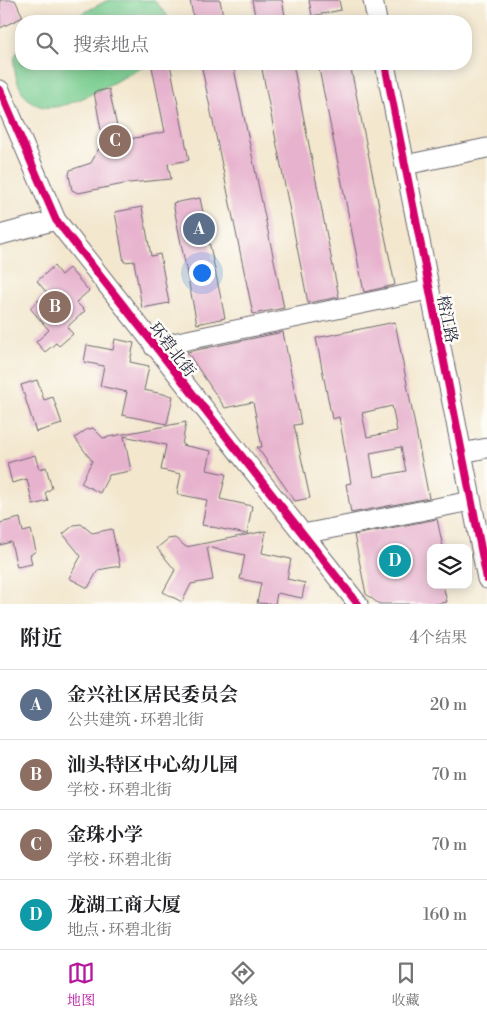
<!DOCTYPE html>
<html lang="zh">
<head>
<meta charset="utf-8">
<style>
	:root { --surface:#fff; --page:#f6f6f6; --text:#202124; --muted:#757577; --line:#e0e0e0; --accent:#b5179e }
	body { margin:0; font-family:"Libre Bodoni","Noto Serif SC",serif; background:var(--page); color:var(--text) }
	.controls { position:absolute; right:15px; bottom:15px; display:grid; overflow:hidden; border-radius:10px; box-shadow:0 2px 12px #0003 }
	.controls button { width:45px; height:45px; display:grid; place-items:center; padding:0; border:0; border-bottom:1px solid var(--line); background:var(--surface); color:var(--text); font:25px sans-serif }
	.you { position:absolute; left:201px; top:272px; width:18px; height:18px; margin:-12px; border:4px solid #fff; border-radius:50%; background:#1a73e8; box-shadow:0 0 0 8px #1a73e833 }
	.badge { display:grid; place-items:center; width:32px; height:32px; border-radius:50%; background:var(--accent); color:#fff; font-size:16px; font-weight:700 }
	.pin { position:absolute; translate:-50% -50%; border:2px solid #fff; box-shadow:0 1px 5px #0006 }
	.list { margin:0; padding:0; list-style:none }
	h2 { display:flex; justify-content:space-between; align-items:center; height:65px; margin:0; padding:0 20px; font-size:21px }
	h2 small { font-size:16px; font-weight:400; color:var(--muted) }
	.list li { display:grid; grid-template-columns:32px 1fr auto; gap:15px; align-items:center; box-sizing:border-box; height:70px; padding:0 20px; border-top:1px solid var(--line) }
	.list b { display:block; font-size:19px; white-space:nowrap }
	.list p { margin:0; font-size:16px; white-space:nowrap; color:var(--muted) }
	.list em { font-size:16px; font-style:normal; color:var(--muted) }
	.icon { flex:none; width:28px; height:28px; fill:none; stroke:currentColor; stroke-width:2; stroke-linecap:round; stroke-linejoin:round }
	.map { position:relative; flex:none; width:487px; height:604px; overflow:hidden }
	.search { position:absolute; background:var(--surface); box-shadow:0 2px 12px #0003; left:15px; right:15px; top:15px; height:55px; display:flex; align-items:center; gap:12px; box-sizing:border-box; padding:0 18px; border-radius:20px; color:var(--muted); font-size:19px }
	.sheet { height:345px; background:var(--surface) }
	nav { display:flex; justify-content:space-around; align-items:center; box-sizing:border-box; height:70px; border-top:1px solid var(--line); background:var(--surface); font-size:14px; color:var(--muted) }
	nav a { display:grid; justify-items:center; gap:2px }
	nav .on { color:var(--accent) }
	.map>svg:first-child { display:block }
	.green { fill:#7ace91; stroke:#4e7866 }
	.building { fill:#e7b2ce; fill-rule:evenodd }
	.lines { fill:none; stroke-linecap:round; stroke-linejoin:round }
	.minor-casing { stroke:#6b676e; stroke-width:21 }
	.minor { stroke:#fff; stroke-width:19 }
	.cycleway-casing { stroke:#fdfcf7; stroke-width:11 }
	.cycleway { stroke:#d6006c; stroke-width:8 }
	.labels { text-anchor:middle; stroke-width:5; stroke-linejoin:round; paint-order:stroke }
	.street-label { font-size:16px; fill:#22223b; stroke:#fdfcf7 }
</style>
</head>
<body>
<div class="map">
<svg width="487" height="604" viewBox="0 0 487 604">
	<rect width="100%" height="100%" fill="#fdfcf7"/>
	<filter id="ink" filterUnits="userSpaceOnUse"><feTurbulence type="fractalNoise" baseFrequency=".02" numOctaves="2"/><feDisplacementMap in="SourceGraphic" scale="10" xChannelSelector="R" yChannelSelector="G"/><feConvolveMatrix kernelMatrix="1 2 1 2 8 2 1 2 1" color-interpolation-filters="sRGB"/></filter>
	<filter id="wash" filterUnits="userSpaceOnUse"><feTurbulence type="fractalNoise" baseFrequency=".0096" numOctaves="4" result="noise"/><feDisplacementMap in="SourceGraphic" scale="20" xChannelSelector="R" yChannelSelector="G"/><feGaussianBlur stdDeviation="1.12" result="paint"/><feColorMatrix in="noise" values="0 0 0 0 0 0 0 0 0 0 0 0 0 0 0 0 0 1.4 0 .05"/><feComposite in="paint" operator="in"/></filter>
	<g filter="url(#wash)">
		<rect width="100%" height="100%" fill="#f3e7ce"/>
		<g class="green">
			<polygon points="108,0 154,0 167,15 168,21 68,21"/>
			<path d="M21 48V64H149C133 72 117 81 101 89 72 104 32 125 17 80 14 69 11 56 21 48Z"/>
		</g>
		<g id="blocks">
			<g class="building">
				<polygon points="0,0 15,0 23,17 0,28"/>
				<polygon points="190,0 220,0 224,21 194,21"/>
				<polygon points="252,0 282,0 286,21 256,21"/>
				<polygon points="309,0 339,0 341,10 312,16"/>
				<polygon points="170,64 189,160 168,164 171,179 129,183 78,193 72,190 69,175 70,170 91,163 103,141 94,92 109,89 120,141 165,132 152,67"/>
				<polygon points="201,64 233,64 284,308 253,314"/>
				<polygon points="261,64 293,64 339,297 308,303"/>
				<polygon points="318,64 350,64 395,285 364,292"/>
				<polygon points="200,198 225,318 197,324 173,203"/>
				<polygon points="142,207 151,256 160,254 169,303 142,308 134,261 124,262 115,212"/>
				<polygon points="54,266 61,275 69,268 89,291 76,302 85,311 67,327 73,334 59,346 56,343 45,352 36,342 49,330 30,308 47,293 37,281"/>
				<path d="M395 322 429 498 351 513 346 484 351 483 339 417 332 419 316 338ZM392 406 397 431 367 437 362 413ZM401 447 406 471 374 477 370 453Z"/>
				<polygon points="283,332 301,424 294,425 310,498 295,501 257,447 262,447 253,402 225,408 187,352"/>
				<polygon points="115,339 134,343 130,362 149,366 144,390 173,396 167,424 122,415 127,392 100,386 104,366 84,362 87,345 113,350"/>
				<polygon points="37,380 44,400 53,397 62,424 36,432 21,385"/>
				<polygon points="186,422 182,445 211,451 207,470 226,474 220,499 252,506 247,534 202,525 207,500 177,494 181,474 161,470 166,445 124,436 131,471 109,475 100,493 81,483 92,461 75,438 86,430 93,428 103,438"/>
				<polygon points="35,455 39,469 46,467 52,488 45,493 48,501 33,505 27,479 12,483 7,463"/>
				<polygon points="20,518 23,532 31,530 36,551 30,555 32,564 17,567 11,542 0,545 0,523"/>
				<polygon points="437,519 443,547 431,548 431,585 443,585 447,602 434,604 379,604 366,594 354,535"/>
				<polygon points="81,524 92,533 112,529 120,566 98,570 88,588 69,578 81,556 63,534 74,525"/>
				<polygon points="266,531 262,553 291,559 287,579 305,583 302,598 277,593 275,604 257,603 261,583 240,579 245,555 207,547 213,580 191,584 182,602 163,592 175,570 157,548 168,539 175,538 186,547"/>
			</g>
		</g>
	</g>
	<g filter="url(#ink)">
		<use href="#blocks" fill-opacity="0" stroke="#6b676e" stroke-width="1"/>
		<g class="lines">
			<g class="minor-casing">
				<g id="minor">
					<polyline points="373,0 377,21"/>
					<polyline points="385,64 487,579"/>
					<polyline points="0,90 56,220 358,604"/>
					<polyline points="405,165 487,148"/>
					<polyline points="0,235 56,220"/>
					<polyline points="154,347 428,290"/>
					<polyline points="462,453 487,448"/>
					<polyline points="303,534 471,501"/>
				</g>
			</g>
			<use href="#minor" class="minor"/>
			<g class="cycleway-casing">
				<g id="cycleway">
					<polyline points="385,64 487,579"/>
					<polyline points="0,90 56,220 358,604"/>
				</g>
			</g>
			<use href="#cycleway" class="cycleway"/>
		</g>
	</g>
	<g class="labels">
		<g class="street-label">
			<text transform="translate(448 319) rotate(79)" y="6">榕江路</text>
			<text transform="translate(173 349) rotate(52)" y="6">环碧北街</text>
		</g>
	</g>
</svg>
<div class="controls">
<button><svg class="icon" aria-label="layers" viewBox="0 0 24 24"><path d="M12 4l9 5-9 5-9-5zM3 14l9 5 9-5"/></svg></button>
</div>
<div class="you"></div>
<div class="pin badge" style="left:199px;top:229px;background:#5c6f8a">A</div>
<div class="pin badge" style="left:55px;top:307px;background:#8d6e63">B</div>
<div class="pin badge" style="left:115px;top:141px;background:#8d6e63">C</div>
<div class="pin badge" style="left:395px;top:561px;background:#0f9aa8">D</div>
<div class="search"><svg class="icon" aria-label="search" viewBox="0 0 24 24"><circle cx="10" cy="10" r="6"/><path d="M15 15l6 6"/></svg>搜索地点</div>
</div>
<section class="sheet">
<h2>附近<small>4个结果</small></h2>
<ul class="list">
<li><span class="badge" style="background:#5c6f8a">A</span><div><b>金兴社区居民委员会</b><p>公共建筑 · 环碧北街</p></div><em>20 m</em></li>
<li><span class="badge" style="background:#8d6e63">B</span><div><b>汕头特区中心幼儿园</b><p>学校 · 环碧北街</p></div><em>70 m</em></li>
<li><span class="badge" style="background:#8d6e63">C</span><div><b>金珠小学</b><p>学校 · 环碧北街</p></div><em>70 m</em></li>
<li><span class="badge" style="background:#0f9aa8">D</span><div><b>龙湖工商大厦</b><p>地点 · 环碧北街</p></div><em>160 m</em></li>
</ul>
</section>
<nav>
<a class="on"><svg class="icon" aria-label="map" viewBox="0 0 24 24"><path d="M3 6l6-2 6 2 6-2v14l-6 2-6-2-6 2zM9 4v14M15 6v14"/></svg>地图</a>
<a><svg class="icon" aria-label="directions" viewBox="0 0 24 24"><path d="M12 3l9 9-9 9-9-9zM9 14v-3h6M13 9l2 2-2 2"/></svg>路线</a>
<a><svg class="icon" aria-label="saved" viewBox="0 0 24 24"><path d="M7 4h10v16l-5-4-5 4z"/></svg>收藏</a>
</nav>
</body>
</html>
